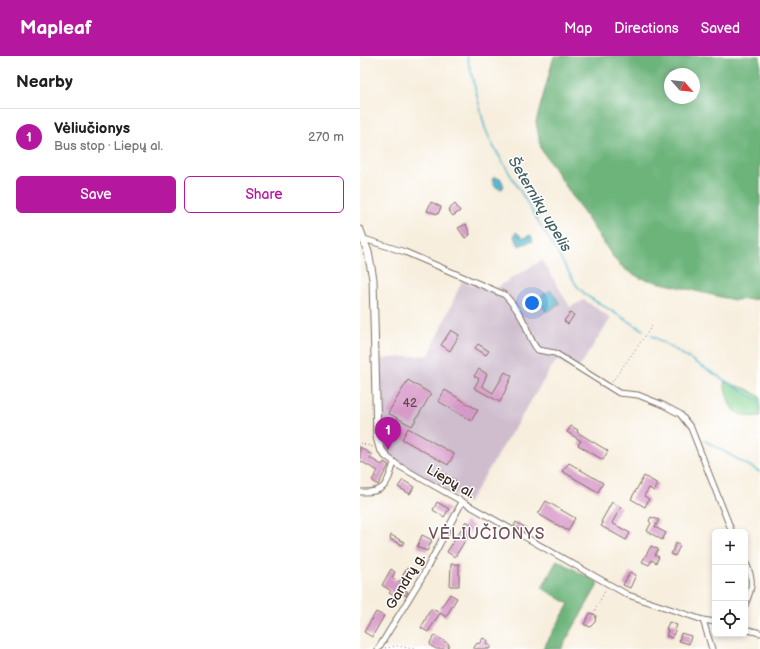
<!DOCTYPE html>
<html lang="en">
<head>
<meta charset="utf-8">
<style>
	:root { --surface:#fff; --page:#f6f6f6; --text:#202124; --muted:#757577; --line:#e0e0e0; --accent:#b5179e }
	body { margin:0; font-family:"Balsamiq Sans",sans-serif; background:var(--page); color:var(--text) }
	.controls { position:absolute; right:12px; bottom:12px; display:grid; overflow:hidden; border-radius:6px; box-shadow:0 2px 6px #0003 }
	.controls button { width:36px; height:36px; display:grid; place-items:center; padding:0; border:0; border-bottom:1px solid var(--line); background:var(--surface); color:var(--text); font:20px sans-serif }
	.compass { position:absolute; left:304px; top:12px; width:36px; height:36px; border-radius:50%; background:var(--surface); box-shadow:0 2px 6px #0003; rotate:117deg }
	.you { position:absolute; left:172px; top:247px; width:14px; height:14px; margin:-10px; border:3px solid #fff; border-radius:50%; background:#1a73e8; box-shadow:0 0 0 6px #1a73e833 }
	.badge { display:grid; place-items:center; width:26px; height:26px; border-radius:50%; background:var(--accent); color:#fff; font-size:13px; font-weight:700 }
	.pin { position:absolute; translate:-50% -33px; filter:drop-shadow(0 1px 2px #0008) }
	.pin::after { content:''; position:absolute; top:21px; width:14px; height:12px; background:inherit; clip-path:polygon(0 0,100% 0,50% 100%) }
	.list { margin:0; padding:0; list-style:none }
	h2 { display:flex; justify-content:space-between; align-items:center; height:52px; margin:0; padding:0 16px; font-size:17px }
	h2 small { font-size:13px; font-weight:400; color:var(--muted) }
	.list li { display:grid; grid-template-columns:26px 1fr auto; gap:12px; align-items:center; box-sizing:border-box; height:56px; padding:0 16px; border-top:1px solid var(--line) }
	.list b { display:block; font-size:15px; white-space:nowrap }
	.list p { margin:0; font-size:13px; white-space:nowrap; color:var(--muted) }
	.list em { font-size:13px; font-style:normal; color:var(--muted) }
	.actions { display:flex; gap:8px; padding:12px 16px }
	.actions a { flex:1; padding:9px 0; border:1px solid var(--accent); border-radius:6px; text-align:center; font-size:14px; color:var(--accent) }
	.actions .main { background:var(--accent); color:#fff }
	.icon { flex:none; width:22px; height:22px; fill:none; stroke:currentColor; stroke-width:2; stroke-linecap:round; stroke-linejoin:round }
	.map { position:relative; flex:none; width:400px; height:593px; overflow:hidden }
	header { display:flex; align-items:center; gap:24px; box-sizing:border-box; height:56px; padding:0 20px; background:var(--accent); color:#fff }
	header strong { font-size:19px }
	nav { display:flex; gap:22px; margin-inline-start:auto; font-size:14px }
	main { display:flex }
	aside { flex:1; background:var(--surface) }
	.map>svg:first-child { display:block }
	.industrial { fill:#cfbdce }
	.green { fill:#86d290; stroke:#607e57 }
	.forest { fill:#6cb47a; stroke:#546f4c; fill-rule:evenodd }
	.water { fill:#4cb3ca; stroke:#446e74 }
	.lines { fill:none; stroke-linecap:round; stroke-linejoin:round }
	.stream { stroke:#4cb3ca; stroke-width:1.5 }
	.building { fill:#d799c8 }
	.street-casing { stroke:#7d6f61; stroke-width:7 }
	.secondary-casing { stroke:#7d6f61; stroke-width:9 }
	.path { stroke:#7d6f61; stroke-width:1; stroke-dasharray:1 3; stroke-linecap:butt }
	.street { stroke:#fff; stroke-width:5 }
	.secondary { stroke:#fff; stroke-width:7 }
	.labels { text-anchor:middle; stroke-width:3; stroke-linejoin:round; paint-order:stroke }
	.number-label { font-size:12px; fill:#624648 }
	.street-label { font-size:14px; fill:#3b2a1e; stroke:#fff }
	.water-label { font-size:15px; font-style:italic; fill:#426163; stroke:#fff }
	.quarter-label { font-size:16px; letter-spacing:1px; fill:#72515a; stroke:#fff }
</style>
</head>
<body>
<header>
<strong>Mapleaf</strong>
<nav><a>Map</a><a>Directions</a><a>Saved</a></nav>
</header>
<main>
<aside>
<h2>Nearby<small></small></h2>
<ul class="list">
<li><span class="badge">1</span><div><b>Vėliučionys</b><p>Bus stop · Liepų al.</p></div><em>270 m</em></li>
</ul>
<div class="actions"><a class="main">Save</a><a>Share</a></div>
</aside>
<div class="map">
<svg width="400" height="593" viewBox="0 0 400 593">
	<rect width="100%" height="100%" fill="#fff"/>
	<filter id="ink" filterUnits="userSpaceOnUse"><feTurbulence type="fractalNoise" baseFrequency=".025" numOctaves="2"/><feDisplacementMap in="SourceGraphic" scale="8" xChannelSelector="R" yChannelSelector="G"/><feConvolveMatrix kernelMatrix="1 2 1 2 8 2 1 2 1" color-interpolation-filters="sRGB"/></filter>
	<filter id="wash" filterUnits="userSpaceOnUse"><feTurbulence type="fractalNoise" baseFrequency=".012" numOctaves="4" result="noise"/><feDisplacementMap in="SourceGraphic" scale="16" xChannelSelector="R" yChannelSelector="G"/><feGaussianBlur stdDeviation="0.9" result="paint"/><feColorMatrix in="noise" values="0 0 0 0 0 0 0 0 0 0 0 0 0 0 0 0 0 1.4 0 .05"/><feComposite in="paint" operator="in"/></filter>
	<g filter="url(#wash)">
		<rect width="100%" height="100%" fill="#f7eedd"/>
		<polygon class="industrial" points="182,204 210,251 224,244 251,262 216,316 197,303 108,447 31,401 20,383 19,303 69,299 102,225 131,235"/>
		<path class="green" d="M364 326 387 333 400 341V361C372 361 369 352 364 326Z"/>
		<g class="forest">
			<path d="M194 0H400V243L374 244 280 222 266 214 255 204 181 93 176 66ZM310 18H334V42H310Z"/>
			<polygon points="197,504 239,527 201,593 183,593 209,548 182,532"/>
		</g>
		<g class="water">
			<polygon points="134,121 141,123 144,130 142,133 135,131 132,124"/>
			<polygon points="156,176 163,182 171,179 173,185 159,190 154,180"/>
			<polygon points="191,234 200,248 186,256 178,242"/>
		</g>
		<g class="lines">
			<g class="stream">
				<polyline points="107,0 125,72 132,88 217,230 227,240 283,274"/>
				<polyline points="291,279 400,346"/>
				<polyline points="344,384 400,416"/>
			</g>
		</g>
		<g id="blocks">
			<g class="building">
				<polygon points="71,146 81,151 78,158 67,155"/>
				<polygon points="95,148 100,155 93,160 88,154"/>
				<polygon points="106,168 110,179 105,182 98,172"/>
				<polygon points="210,257 214,259 208,268 204,265"/>
				<polygon points="91,274 99,279 90,295 81,289"/>
				<polygon points="118,288 129,295 126,299 115,292"/>
				<polygon points="119,313 127,318 122,330 133,337 145,316 152,320 140,346 114,332 119,323 114,320"/>
				<polygon points="48,324 71,338 52,370 28,357"/>
				<polygon points="85,334 118,354 111,365 78,345"/>
				<polygon points="211,370 218,374 217,376 248,395 243,404 218,389 221,385 207,376"/>
				<polygon points="48,372 94,398 88,409 42,383"/>
				<polygon points="0,391 12,399 10,402 22,409 24,406 29,409 18,429 12,424 18,415 0,405"/>
				<polygon points="209,407 243,427 238,436 202,415"/>
				<polygon points="80,415 96,425 93,430 77,421"/>
				<polygon points="284,420 298,428 294,435 289,432 284,440 289,443 285,451 271,443"/>
				<polygon points="43,424 54,431 50,438 38,431"/>
				<polygon points="186,445 215,462 208,475 178,458"/>
				<polygon points="77,446 89,453 84,461 73,454"/>
				<polygon points="252,446 261,451 252,467 270,477 266,484 241,470 243,467 241,466"/>
				<polygon points="291,461 299,464 295,471 306,477 302,484 287,475 291,467 289,465"/>
				<polygon points="106,465 114,470 95,501 87,496"/>
				<polygon points="156,466 166,472 164,476 154,470"/>
				<polygon points="31,479 44,486 42,489 30,483"/>
				<polygon points="62,479 72,484 67,495 57,491"/>
				<polygon points="316,487 320,490 315,500 311,498"/>
				<polygon points="291,490 298,493 295,499 299,501 296,507 292,504 289,509 282,506"/>
				<polygon points="91,508 99,508 99,530 90,530"/>
				<polygon points="47,512 52,514 41,531 48,536 46,540 39,536 36,541 29,537 31,535 22,529 31,513 35,516 32,522 39,526"/>
				<polygon points="270,516 276,519 270,532 263,529"/>
				<polygon points="90,538 97,542 86,561 80,557 68,576 61,572 70,554 72,553 78,556"/>
				<polygon points="16,556 24,560 12,581 4,576"/>
				<polygon points="230,557 236,559 235,566 230,571 224,568"/>
				<polygon points="309,566 317,569 312,582 306,580 308,574 306,573"/>
				<polygon points="321,577 331,580 329,588 319,585"/>
				<polygon points="74,579 89,588 87,593 76,593 71,590 70,587"/>
				<polygon points="123,582 128,585 126,588 131,590 129,593 113,593 117,587 119,588"/>
			</g>
		</g>
	</g>
	<g filter="url(#ink)">
		<use href="#blocks" fill-opacity="0" stroke="#7d6f61" stroke-width="1"/>
		<g class="lines">
			<g class="street-casing">
				<g id="street">
					<path d="M4 183 45 196 145 239C153 248 160 257 165 268 169 278 171 286 178 294L195 297 259 337 278 339 303 349 320 358 331 372 372 476"/>
					<polyline points="26,400 39,410 268,539 343,564 355,566"/>
					<path d="M0 436C25 437 27 429 34 407"/>
					<path d="M385 505C394 523 393 531 385 549"/>
					<polyline points="343,564 352,593"/>
					<polyline points="385,573 400,577"/>
					<polyline points="18,593 61,523 102,446"/>
				</g>
			</g>
			<g class="secondary-casing">
				<polyline id="secondary" points="0,174 8,196 13,223 17,381 20,392 26,400"/>
			</g>
			<g class="path">
				<polyline points="252,326 292,270"/>
				<polyline points="0,387 13,391"/>
				<polyline points="233,558 246,533"/>
				<polyline points="25,592 37,590 54,593"/>
			</g>
			<use href="#street" class="street"/>
			<use href="#secondary" class="secondary"/>
		</g>
	</g>
	<g class="labels">
		<g class="number-label">
			<text x="50" y="351">42</text>
		</g>
		<g class="street-label">
			<text transform="translate(91 425) rotate(30)" y="5">Liepų al.</text>
			<text transform="translate(45 525) rotate(-59)" y="5">Gandrų g.</text>
		</g>
		<g class="water-label">
			<text transform="translate(180 148) rotate(59)" y="5">Šeternikų upelis</text>
		</g>
		<g class="quarter-label">
			<text x="127" y="483">VĖLIUČIONYS</text>
		</g>
	</g>
</svg>
<div class="controls">
<button>+</button>
<button>−</button>
<button><svg class="icon" aria-label="locate" viewBox="0 0 24 24"><circle cx="12" cy="12" r="6"/><path d="M12 2v4M12 18v4M2 12h4M18 12h4"/></svg></button>
</div>
<svg class="compass" viewBox="-18 -18 36 36"><path d="M0-13l5 13h-10z" fill="#e53935"/><path d="M0 13l5-13h-10z" fill="#757577"/></svg>
<div class="you"></div>
<div class="pin badge" style="left:28px;top:394px">1</div>
</div>
</main>
</body>
</html>
